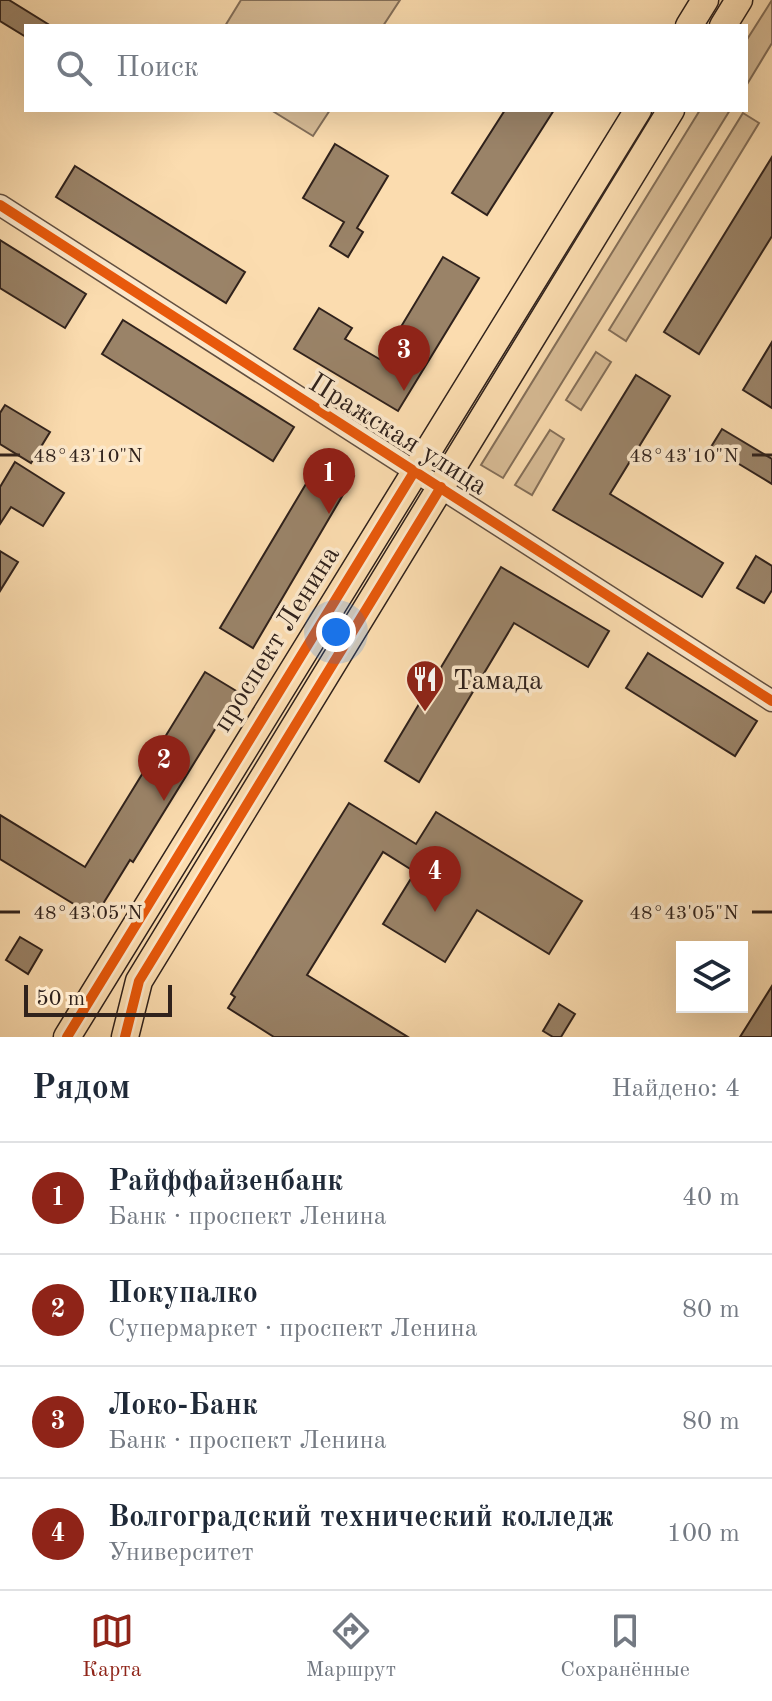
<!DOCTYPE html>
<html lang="ru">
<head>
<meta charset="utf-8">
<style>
	:root { --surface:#fff; --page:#f6f6f7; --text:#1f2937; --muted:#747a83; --line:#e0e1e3; --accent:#8f2418 }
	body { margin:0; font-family:"Old Standard TT",serif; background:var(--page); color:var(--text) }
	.controls { position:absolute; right:24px; bottom:24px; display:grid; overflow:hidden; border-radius:0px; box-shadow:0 8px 32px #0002 }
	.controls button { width:72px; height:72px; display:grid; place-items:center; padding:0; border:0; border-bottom:2px solid var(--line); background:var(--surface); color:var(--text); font:40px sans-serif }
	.scale { position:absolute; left:24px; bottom:20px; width:148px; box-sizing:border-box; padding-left:8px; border:4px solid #30221c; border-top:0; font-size:22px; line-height:28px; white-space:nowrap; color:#30221c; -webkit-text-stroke:6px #fce8cb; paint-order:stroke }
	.you { position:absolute; left:336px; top:632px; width:28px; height:28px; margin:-20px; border:6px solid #fff; border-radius:50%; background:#1a73e8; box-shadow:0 0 0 12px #1a73e833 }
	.badge { display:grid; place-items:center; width:52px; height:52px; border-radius:50%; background:var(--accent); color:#fff; font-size:26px; font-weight:700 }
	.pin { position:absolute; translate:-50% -66px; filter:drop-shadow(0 2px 4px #0008) }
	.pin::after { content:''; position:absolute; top:42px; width:28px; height:24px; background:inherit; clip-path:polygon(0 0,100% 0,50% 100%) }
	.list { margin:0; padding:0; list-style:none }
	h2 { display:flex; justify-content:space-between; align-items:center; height:104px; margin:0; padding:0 32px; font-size:34px }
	h2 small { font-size:26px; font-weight:400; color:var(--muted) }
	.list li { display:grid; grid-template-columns:52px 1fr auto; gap:24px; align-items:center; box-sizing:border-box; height:112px; padding:0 32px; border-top:2px solid var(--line) }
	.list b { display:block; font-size:30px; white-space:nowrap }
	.list p { margin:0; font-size:26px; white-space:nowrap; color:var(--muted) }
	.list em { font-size:26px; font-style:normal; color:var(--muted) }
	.icon { flex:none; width:44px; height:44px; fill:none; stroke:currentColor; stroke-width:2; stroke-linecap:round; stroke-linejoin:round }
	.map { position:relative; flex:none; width:772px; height:1037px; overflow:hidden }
	.search { position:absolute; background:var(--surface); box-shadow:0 8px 32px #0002; left:24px; right:24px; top:24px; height:88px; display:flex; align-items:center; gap:20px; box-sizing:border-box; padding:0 28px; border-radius:0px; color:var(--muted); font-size:30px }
	.sheet { height:552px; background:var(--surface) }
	nav { display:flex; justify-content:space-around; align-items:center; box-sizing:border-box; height:112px; border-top:2px solid var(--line); background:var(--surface); font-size:22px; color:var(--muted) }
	nav a { display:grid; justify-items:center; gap:4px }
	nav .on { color:var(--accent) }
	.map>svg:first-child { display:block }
	.green { fill:#d8bc96; stroke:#846f59; stroke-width:2 }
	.building { fill:#9a8368; stroke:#30221c; stroke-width:2 }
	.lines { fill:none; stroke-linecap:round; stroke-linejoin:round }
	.minor-casing { stroke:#635041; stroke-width:23 }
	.major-casing { stroke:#30221c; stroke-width:29 }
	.minor { stroke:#fce8cb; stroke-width:20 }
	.major { stroke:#fbdcaf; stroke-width:26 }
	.cycleway-casing { stroke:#fce8cb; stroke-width:15 }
	.cycleway { stroke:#e8590c; stroke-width:10 }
	.ticks { fill:none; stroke:#30221c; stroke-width:3 }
	.labels { text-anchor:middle; stroke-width:7; stroke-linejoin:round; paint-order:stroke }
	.street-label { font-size:28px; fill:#30221c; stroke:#fce8cb }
	.poi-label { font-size:28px; fill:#30221c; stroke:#fce8cb; text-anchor:start }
	.ticks-label { font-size:20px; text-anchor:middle; fill:#30221c; stroke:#fce8cb; stroke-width:7; stroke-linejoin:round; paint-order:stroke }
</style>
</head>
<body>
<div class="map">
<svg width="772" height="1037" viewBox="0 0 772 1037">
	<rect width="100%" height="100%" fill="#fbdcaf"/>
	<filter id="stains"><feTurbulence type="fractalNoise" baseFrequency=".0025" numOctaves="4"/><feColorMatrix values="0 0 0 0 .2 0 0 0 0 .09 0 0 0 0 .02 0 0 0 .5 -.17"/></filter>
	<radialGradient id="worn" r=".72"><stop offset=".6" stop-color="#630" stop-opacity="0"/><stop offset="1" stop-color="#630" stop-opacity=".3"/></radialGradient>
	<g class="green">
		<polygon points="241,0 400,0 383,26 225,26"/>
		<polygon points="772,0 772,43 746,86 746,41"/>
		<polygon points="271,110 330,110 313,136"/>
		<polygon points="700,110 730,110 503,478 481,465"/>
		<polygon points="743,113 759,123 626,341 609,330"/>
		<polygon points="596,352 611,362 581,410 566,400"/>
		<polygon points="550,430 564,439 532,495 515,485"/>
	</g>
	<g class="building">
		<polygon points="0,0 9,0 51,26 26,26 26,37 0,21"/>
		<polygon points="505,110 554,110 487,215 452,193"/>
		<polygon points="335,144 388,176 357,228 363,232 348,257 330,246 344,222 303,198"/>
		<polygon points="772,157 772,236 699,354 664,332"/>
		<polygon points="75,166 245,272 226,303 56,197"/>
		<polygon points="0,240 86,294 65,328 0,288"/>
		<polygon points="443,257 479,278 398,411 294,349 319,308 352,328 345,339 381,360"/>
		<polygon points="123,320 294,427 273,461 102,354"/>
		<polygon points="772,342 772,408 743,390"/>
		<polygon points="636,375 670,396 610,494 723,563 702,597 553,510"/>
		<polygon points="5,405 50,432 31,463 0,444 0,413"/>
		<polygon points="722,429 772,459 772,484 711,447"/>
		<polygon points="322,457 354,476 253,648 220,628"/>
		<polygon points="15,462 64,493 43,526 11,507 0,524 0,487"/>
		<polygon points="0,551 18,562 0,591"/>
		<polygon points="756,556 772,566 772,590 764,603 737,588"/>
		<polygon points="501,567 609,631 588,667 514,623 419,782 385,761"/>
		<polygon points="648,653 757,721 735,756 626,688"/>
		<polygon points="205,672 238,692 133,862 130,860 95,917 0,859 0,815 85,867"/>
		<polygon points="349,803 416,844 436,812 582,901 549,954 477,910 445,962 383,924 415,872 383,852 307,975 408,1037 274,1037 228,1008 235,997 231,994"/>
		<polygon points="20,937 42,950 28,974 6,960"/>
		<polygon points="772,986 772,1037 740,1037"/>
		<polygon points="559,1004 575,1014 561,1037 553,1037 543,1031"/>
	</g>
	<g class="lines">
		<g class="minor-casing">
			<polyline id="minor" points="0,205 772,701"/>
		</g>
		<g class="major-casing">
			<g id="major">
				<polyline points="689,26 705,0"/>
				<polyline points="723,26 739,0"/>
				<polyline points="67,1037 638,110"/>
				<polyline points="125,1037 139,981 671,110"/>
			</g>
		</g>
		<use href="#minor" class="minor"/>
		<use href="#major" class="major"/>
		<g class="cycleway-casing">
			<g id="cycleway">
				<polyline points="0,205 772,701"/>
				<polyline points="67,1037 414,472"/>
				<polyline points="125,1037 139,981 441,487"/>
			</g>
		</g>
		<use href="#cycleway" class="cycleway"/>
	</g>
	<path class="ticks" d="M0 455H20M752 455H772M0 912H20M752 912H772"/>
	<defs>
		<g id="restaurant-pin" transform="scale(2)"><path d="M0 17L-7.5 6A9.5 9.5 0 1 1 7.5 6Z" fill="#8f2418" stroke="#fce8cb"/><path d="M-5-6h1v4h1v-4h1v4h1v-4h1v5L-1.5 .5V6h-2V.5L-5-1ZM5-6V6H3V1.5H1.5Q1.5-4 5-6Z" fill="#fff"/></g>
	</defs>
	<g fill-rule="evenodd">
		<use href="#restaurant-pin" x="425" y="679"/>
	</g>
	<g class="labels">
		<g class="street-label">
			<text transform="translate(399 433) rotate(32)" y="10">Пражская улица</text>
			<text transform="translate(275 638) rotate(-58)" y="10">проспект Ленина</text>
		</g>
		<g class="poi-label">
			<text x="453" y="689">Тамада</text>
		</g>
	</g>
	<g class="ticks-label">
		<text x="88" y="462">48°43'10"N</text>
		<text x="684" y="462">48°43'10"N</text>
		<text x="88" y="919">48°43'05"N</text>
		<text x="684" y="919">48°43'05"N</text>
	</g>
	<rect width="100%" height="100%" filter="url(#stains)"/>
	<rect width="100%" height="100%" fill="url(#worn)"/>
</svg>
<div class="controls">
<button><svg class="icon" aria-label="layers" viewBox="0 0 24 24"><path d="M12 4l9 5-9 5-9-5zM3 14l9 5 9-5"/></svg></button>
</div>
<div class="scale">50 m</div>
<div class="you"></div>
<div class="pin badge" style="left:329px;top:514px">1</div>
<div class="pin badge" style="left:164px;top:801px">2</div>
<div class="pin badge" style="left:404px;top:391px">3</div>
<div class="pin badge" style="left:435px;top:912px">4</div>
<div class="search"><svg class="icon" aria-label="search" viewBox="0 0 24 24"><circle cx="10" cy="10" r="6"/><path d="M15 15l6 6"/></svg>Поиск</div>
</div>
<section class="sheet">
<h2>Рядом<small>Найдено: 4</small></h2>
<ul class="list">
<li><span class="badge">1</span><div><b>Райффайзенбанк</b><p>Банк · проспект Ленина</p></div><em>40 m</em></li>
<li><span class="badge">2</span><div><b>Покупалко</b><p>Супермаркет · проспект Ленина</p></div><em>80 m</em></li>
<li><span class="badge">3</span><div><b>Локо-Банк</b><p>Банк · проспект Ленина</p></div><em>80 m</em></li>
<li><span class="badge">4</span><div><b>Волгоградский технический колледж</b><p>Университет</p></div><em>100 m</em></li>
</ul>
</section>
<nav>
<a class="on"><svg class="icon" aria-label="map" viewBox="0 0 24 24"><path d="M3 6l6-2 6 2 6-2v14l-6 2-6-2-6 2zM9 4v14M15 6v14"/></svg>Карта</a>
<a><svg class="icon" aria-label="directions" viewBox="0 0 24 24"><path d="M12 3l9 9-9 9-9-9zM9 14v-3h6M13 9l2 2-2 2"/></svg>Маршрут</a>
<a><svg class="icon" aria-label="saved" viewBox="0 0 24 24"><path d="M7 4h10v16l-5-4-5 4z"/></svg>Сохранённые</a>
</nav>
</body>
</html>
